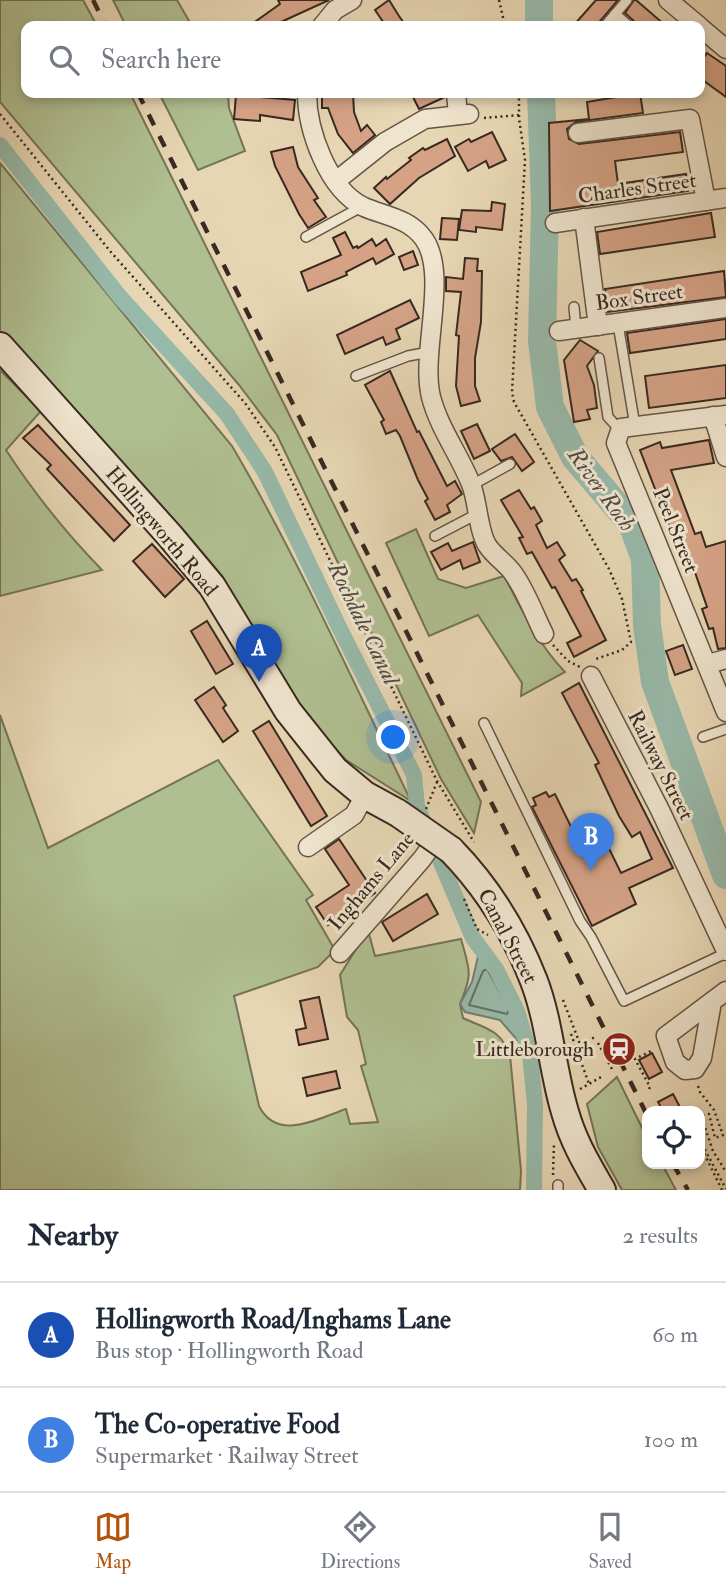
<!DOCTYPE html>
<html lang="en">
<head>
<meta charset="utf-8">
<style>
	:root { --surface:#fff; --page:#f2f2f3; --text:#1f2937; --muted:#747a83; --line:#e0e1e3; --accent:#b45309 }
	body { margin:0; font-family:"IM FELL Double Pica",serif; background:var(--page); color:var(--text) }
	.controls { position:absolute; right:21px; bottom:21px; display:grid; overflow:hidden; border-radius:14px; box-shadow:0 4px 10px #0003 }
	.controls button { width:63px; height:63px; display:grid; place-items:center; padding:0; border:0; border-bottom:2px solid var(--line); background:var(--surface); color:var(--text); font:35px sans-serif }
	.you { position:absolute; left:394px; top:738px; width:24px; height:24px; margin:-18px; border:5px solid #fff; border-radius:50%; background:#1a73e8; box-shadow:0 0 0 10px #1a73e833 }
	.badge { display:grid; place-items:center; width:46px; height:46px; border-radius:50%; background:var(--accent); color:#fff; font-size:23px; font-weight:700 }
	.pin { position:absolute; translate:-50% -58px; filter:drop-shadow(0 2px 4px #0008) }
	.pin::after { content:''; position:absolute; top:37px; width:24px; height:21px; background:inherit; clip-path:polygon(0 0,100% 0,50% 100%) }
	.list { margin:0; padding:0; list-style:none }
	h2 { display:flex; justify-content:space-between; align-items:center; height:91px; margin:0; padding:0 28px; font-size:30px }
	h2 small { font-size:23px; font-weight:400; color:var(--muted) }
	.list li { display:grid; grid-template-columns:46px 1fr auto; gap:21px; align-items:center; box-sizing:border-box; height:105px; padding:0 28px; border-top:2px solid var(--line) }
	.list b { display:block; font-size:26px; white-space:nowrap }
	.list p { margin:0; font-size:23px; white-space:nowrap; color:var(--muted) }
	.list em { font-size:23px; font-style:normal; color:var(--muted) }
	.icon { flex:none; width:38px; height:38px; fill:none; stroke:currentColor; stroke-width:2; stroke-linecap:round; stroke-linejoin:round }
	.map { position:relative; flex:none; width:726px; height:1190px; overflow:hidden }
	.search { position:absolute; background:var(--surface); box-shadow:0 4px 10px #0003; left:21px; right:21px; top:21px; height:77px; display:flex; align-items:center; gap:18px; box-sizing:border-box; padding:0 24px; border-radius:14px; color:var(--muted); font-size:26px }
	.sheet { height:301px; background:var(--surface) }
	nav { display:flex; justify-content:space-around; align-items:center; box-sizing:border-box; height:98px; border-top:2px solid var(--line); background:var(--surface); font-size:19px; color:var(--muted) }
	nav a { display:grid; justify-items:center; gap:4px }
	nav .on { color:var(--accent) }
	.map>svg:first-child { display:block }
	.green { fill:#b0bf91; stroke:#747459; stroke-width:2 }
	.water { fill:#97b9a9; stroke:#717f73; stroke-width:2 }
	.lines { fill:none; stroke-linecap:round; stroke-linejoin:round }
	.shore { stroke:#687165; stroke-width:2 }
	.canal { stroke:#97b9a9; stroke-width:16 }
	.river { stroke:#97b9a9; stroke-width:28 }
	.building { fill:#d5a286; stroke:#382921; stroke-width:2 }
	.lane-casing { stroke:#645446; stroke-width:12 }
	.street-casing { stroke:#645446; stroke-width:21 }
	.secondary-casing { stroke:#382921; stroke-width:30 }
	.path { stroke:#382921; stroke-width:2.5; stroke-dasharray:2 3.5; stroke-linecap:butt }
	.lane { stroke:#efe4ce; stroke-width:9 }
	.street { stroke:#efe4ce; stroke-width:18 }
	.secondary { stroke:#efe4ce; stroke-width:26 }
	.rail { stroke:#382921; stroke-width:4.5; stroke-dasharray:12 12; stroke-linecap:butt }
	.secondary-bridge-casing { stroke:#382921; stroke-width:30; stroke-linecap:butt }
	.secondary-bridge { stroke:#efe4ce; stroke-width:26 }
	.labels { text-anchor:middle; stroke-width:6; stroke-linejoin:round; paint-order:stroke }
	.street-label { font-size:21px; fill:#382921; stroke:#efe4ce }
	.poi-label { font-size:21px; fill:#382921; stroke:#efe4ce; text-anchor:end }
	.water-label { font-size:23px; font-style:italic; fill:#504d43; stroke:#efe4ce }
</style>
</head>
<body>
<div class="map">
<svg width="726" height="1190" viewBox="0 0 726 1190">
	<rect width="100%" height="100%" fill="#e7d6b3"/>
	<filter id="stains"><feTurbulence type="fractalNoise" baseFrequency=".00286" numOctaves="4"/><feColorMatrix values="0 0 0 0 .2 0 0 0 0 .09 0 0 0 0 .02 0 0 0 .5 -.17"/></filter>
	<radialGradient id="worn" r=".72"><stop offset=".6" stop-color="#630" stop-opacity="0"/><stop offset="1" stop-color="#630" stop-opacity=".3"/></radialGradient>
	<g class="green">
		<polygon points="0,0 83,0 97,26 26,26 26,93 130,93 481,802 474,833 441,779 277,435 239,385 0,102"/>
		<polygon points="113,0 177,0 192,26 126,26"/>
		<polygon points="159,93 228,93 229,108 245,151 198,170"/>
		<path d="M0 163 232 446C299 560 353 682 411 801L346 760 314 726 222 585 155 499 15 348 0 337Z"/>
		<path d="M0 370 41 411 6 450C34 493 66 533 102 570L0 596Z"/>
		<path d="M416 529 438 579 466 588 504 576C522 610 538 644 565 672L521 696 522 683 478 615 429 636 386 543Z"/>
		<path d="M0 715 48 848 218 760 313 895 306 900 335 950 318 967 234 996 259 1106C277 1142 317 1119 346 1109L350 1124 378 1122 361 1066 366 1064 358 1030 347 1017 340 975 368 930 375 956 461 939C470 971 473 973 460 1004L463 1018C486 1029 500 1029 510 1055L521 1171 520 1190H0Z"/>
		<polygon points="617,1077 647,1138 647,1164 662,1164 676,1190 622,1190 598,1147 587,1104"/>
	</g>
	<path class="water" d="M480 948C506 982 518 1014 530 1055L500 1020 465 1012 460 1004 472 982Z"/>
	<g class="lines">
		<polygon class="shore" points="487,969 509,1009 507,1014 469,1005 483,971"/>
		<polyline class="canal" points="0,145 120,297 227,414 265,472 339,627 414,775 417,806 473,938 496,969 517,1011 530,1055 535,1104 534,1190"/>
		<g class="river">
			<polyline points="539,0 539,26"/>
			<polyline points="541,93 545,205 542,341 550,407 575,457 632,524 645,559 647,625 655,682 726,875"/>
		</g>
	</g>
	<g class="building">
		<polygon points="278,0 329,0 281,22 284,26 249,26 280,4"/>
		<polygon points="389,0 399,16 406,26 386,26 375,10"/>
		<polygon points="596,0 618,0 596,26 573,26"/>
		<polygon points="634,0 636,0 666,26 636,26 634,21 625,13"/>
		<polygon points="707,53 726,66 726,97 700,78 700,63"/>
		<polygon points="335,93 353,93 354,112 361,131 367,125 375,135 353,153 338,134 328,108 322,108 322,95 335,95"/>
		<polygon points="411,93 445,93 445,97 419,109"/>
		<polygon points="640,93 643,113 576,122 567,129 569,139 579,144 680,132 683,152 615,161 618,184 686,174 688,191 550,211 549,123 589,119 587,102"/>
		<polygon points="236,95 295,100 293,120 260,115 260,121 234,119"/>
		<polygon points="492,132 506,160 489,168 486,161 468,171 455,147 469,139 471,142"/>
		<polygon points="447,139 455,156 419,178 390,204 374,188 386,177 387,179 411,160 409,158 423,148 425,150"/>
		<polygon points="293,147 298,167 318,198 314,200 326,217 308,228 299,214 275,166 271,152"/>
		<polygon points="492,202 505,204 502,230 476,227 476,232 459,230 462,210 491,211"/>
		<polygon points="711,213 715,237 600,254 597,232"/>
		<polygon points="442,218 459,219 457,240 440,239"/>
		<polygon points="345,232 353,248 357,246 358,248 372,239 376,246 386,239 394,254 376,264 373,258 346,272 347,275 308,291 301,272 341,255 333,238"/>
		<polygon points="413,251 418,265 404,270 399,257"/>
		<polygon points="465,258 478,259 477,271 482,271 481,322 475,358 475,386 480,401 461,406 456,386 459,336 456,335 461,292 446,291 446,277 463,279"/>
		<polygon points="724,271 726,297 608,312 605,289"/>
		<polygon points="410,300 419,318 396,329 400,339 386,345 383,337 345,354 337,335"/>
		<polygon points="726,319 726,339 630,353 627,333"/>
		<polygon points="580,340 598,351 587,366 594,385 597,408 587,410 590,419 574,422 564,360"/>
		<polygon points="726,365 726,398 649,408 645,376"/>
		<polygon points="390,371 417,432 419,431 447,486 455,481 462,494 447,505 450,512 435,520 425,501 428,499 418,480 400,436 396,430 386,434 381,422 384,420 365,385"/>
		<polygon points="477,424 490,451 474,459 461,431"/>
		<polygon points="38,425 130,525 114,541 47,469 51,465 23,438"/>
		<polygon points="515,434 534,462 522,471 512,457 501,461 492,449"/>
		<polygon points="709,440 714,463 671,470 695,534 701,532 706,547 726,541 726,648 718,649 713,628 709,629 702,609 707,607 682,535 674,538 640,450 660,442 662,448"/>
		<polygon points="519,490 531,509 534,507 542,521 536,525 547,548 557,542 565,555 559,560 572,581 576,579 583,590 581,591 606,640 574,657 567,643 581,636 555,587 552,588 532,552 527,554 519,538 523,537 501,500"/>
		<polygon points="473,542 480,562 463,569 460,560 441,570 431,552 448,543 452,551"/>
		<polygon points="152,544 184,579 165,597 133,561"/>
		<polygon points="207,621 233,664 216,674 191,631"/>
		<polygon points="683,645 692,669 675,675 666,651"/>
		<polygon points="579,683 673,868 629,888 636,904 592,926 532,807 536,805 533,798 546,792 549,797 555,794 577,839 599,828 621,873 652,859 640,832 632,837 619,816 595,765 599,763 562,693"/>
		<polygon points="214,687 226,705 223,708 238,731 223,742 195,700"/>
		<polygon points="269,721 327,816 311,826 253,731"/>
		<polygon points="339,839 375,893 328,925 316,907 349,885 325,849"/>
		<polygon points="427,894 438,914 393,941 382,922"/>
		<polygon points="319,997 328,1039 299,1045 296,1030 306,1028 300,1001"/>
		<polygon points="652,1053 662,1072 649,1079 639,1060"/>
		<polygon points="336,1071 340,1088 307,1096 303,1078"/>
		<polygon points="673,1094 682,1111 663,1111 658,1102"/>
	</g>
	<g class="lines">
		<g class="lane-casing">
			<g id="lane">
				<polyline points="615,14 629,26"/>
				<polyline points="605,26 627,0"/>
				<polyline points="306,237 363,206"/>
				<polyline points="574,307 576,329"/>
				<polyline points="618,324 635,426"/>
				<polyline points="599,358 608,417 620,430"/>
				<polyline points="356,376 408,356 429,352"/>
				<polyline points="472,485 510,464"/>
				<polyline points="435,536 479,513"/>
				<polyline points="484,723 580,921 591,937 624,1001 726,953"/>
				<polyline points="703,737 726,729"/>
				<polyline points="558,1185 558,1190"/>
			</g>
		</g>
		<g class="street-casing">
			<g id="street">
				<polyline points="668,0 699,26"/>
				<polyline points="322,26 335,10 352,0"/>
				<polyline points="700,27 726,49"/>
				<path d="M307 93C307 130 328 190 364 207 385 216 409 218 424 239 449 275 420 353 431 397 439 428 459 454 471 484 478 502 478 530 487 545 494 556 506 563 513 573 526 591 534 614 544 634"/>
				<polyline points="456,93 458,115"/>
				<polyline points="578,133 690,119 706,201"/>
				<polyline points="336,181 385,142 425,119 469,114"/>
				<polyline points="584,218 598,326"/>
				<polyline points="555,223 726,198"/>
				<polyline points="559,331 726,308"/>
				<polyline points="726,415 621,428 616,443 726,712"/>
				<polyline points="713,416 726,457"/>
				<polyline points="708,664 726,659"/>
				<polyline points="591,676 660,810 726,951"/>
				<polyline points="308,847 354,815 365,795"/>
				<polyline points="340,953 422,859 437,838"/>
				<polyline points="712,1002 702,1058 695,1069 685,1070 675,1062 666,1036 726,991"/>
			</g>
		</g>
		<g class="secondary-casing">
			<g id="secondary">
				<polyline points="0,346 171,537 212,586 288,711 335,770 365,795 398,813"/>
				<path d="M451 850C487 887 515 932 534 981 550 1023 552 1069 565 1112 573 1141 587 1164 602 1190"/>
			</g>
		</g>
		<g class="path">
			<polyline points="499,0 505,26"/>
			<polyline points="519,93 519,118 525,160 512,392 514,402 609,569 622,599 631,642 622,650 593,660"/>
			<polyline points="0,114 110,251 245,403 275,447 437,781 474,842"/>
			<polyline points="484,118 519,115"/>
			<polyline points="553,645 568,661 580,667"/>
			<polyline points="426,809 437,782"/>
			<polyline points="464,899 477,929 488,935"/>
			<polyline points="563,1000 580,1044 595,1037"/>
			<polyline points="571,1034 589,1084"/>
			<polyline points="598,1043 613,1071"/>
			<polyline points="698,1086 700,1092 714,1110 723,1135 715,1138 709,1114 701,1116 713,1151 726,1172"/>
			<polyline points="580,1089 603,1076"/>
			<polyline points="649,1089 650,1087 635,1059 653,1050"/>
			<polyline points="553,1175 554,1143"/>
			<polyline points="722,1190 702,1149 704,1148 726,1189"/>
		</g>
		<use href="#lane" class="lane"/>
		<use href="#street" class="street"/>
		<use href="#secondary" class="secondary"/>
		<g class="rail">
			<polyline points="93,0 106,26"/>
			<polyline points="138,93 647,1115"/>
			<polyline points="673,1164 688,1190"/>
		</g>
		<g class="secondary-bridge-casing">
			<polyline id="secondary-bridge" points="398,813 451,850"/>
		</g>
		<use href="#secondary-bridge" class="secondary-bridge"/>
	</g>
	<defs>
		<g id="station-disc" transform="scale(1.75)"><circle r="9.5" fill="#8f2418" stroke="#efe4ce"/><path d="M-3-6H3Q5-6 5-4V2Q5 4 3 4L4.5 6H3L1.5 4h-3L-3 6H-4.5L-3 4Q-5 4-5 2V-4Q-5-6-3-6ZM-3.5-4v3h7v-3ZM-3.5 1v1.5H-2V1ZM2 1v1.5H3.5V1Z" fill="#fff"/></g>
	</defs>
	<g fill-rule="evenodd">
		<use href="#station-disc" x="619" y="1049"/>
	</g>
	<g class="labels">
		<g class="street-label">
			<text transform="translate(637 188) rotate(-8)" y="7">Charles Street</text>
			<text transform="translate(639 297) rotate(-8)" y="7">Box Street</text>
			<text transform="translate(676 530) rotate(68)" y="7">Peel Street</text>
			<text transform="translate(162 531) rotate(50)" y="7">Hollingworth Road</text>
			<text transform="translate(661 765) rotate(63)" y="7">Railway Street</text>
			<text transform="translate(371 881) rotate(-50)" y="7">Inghams Lane</text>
			<text transform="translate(508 936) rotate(62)" y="7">Canal Street</text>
		</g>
		<g class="poi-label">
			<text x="594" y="1056">Littleborough</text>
		</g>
		<g class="water-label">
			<text transform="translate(602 489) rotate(54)" y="8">River Roch</text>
			<text transform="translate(364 623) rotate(64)" y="8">Rochdale Canal</text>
		</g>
	</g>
	<rect width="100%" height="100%" filter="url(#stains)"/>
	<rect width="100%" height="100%" fill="url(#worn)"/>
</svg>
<div class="controls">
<button><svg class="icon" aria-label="locate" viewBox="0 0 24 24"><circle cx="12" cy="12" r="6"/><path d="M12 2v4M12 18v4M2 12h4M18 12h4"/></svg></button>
</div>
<div class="you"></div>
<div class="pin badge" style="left:259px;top:682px;background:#1a4fb4">A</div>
<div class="pin badge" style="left:591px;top:871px;background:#3f7fe0">B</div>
<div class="search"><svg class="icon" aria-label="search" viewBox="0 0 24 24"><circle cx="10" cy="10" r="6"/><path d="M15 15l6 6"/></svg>Search here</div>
</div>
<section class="sheet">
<h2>Nearby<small>2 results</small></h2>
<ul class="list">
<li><span class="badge" style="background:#1a4fb4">A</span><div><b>Hollingworth Road/Inghams Lane</b><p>Bus stop · Hollingworth Road</p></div><em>60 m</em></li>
<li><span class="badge" style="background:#3f7fe0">B</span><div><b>The Co-operative Food</b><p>Supermarket · Railway Street</p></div><em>100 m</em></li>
</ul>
</section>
<nav>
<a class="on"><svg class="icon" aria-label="map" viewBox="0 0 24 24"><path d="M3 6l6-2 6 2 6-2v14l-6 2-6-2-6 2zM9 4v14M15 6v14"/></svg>Map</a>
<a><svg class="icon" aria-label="directions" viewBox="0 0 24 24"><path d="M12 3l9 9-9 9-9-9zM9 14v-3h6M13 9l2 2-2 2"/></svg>Directions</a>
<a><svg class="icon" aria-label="saved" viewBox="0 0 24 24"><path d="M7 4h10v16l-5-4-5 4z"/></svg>Saved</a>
</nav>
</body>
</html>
